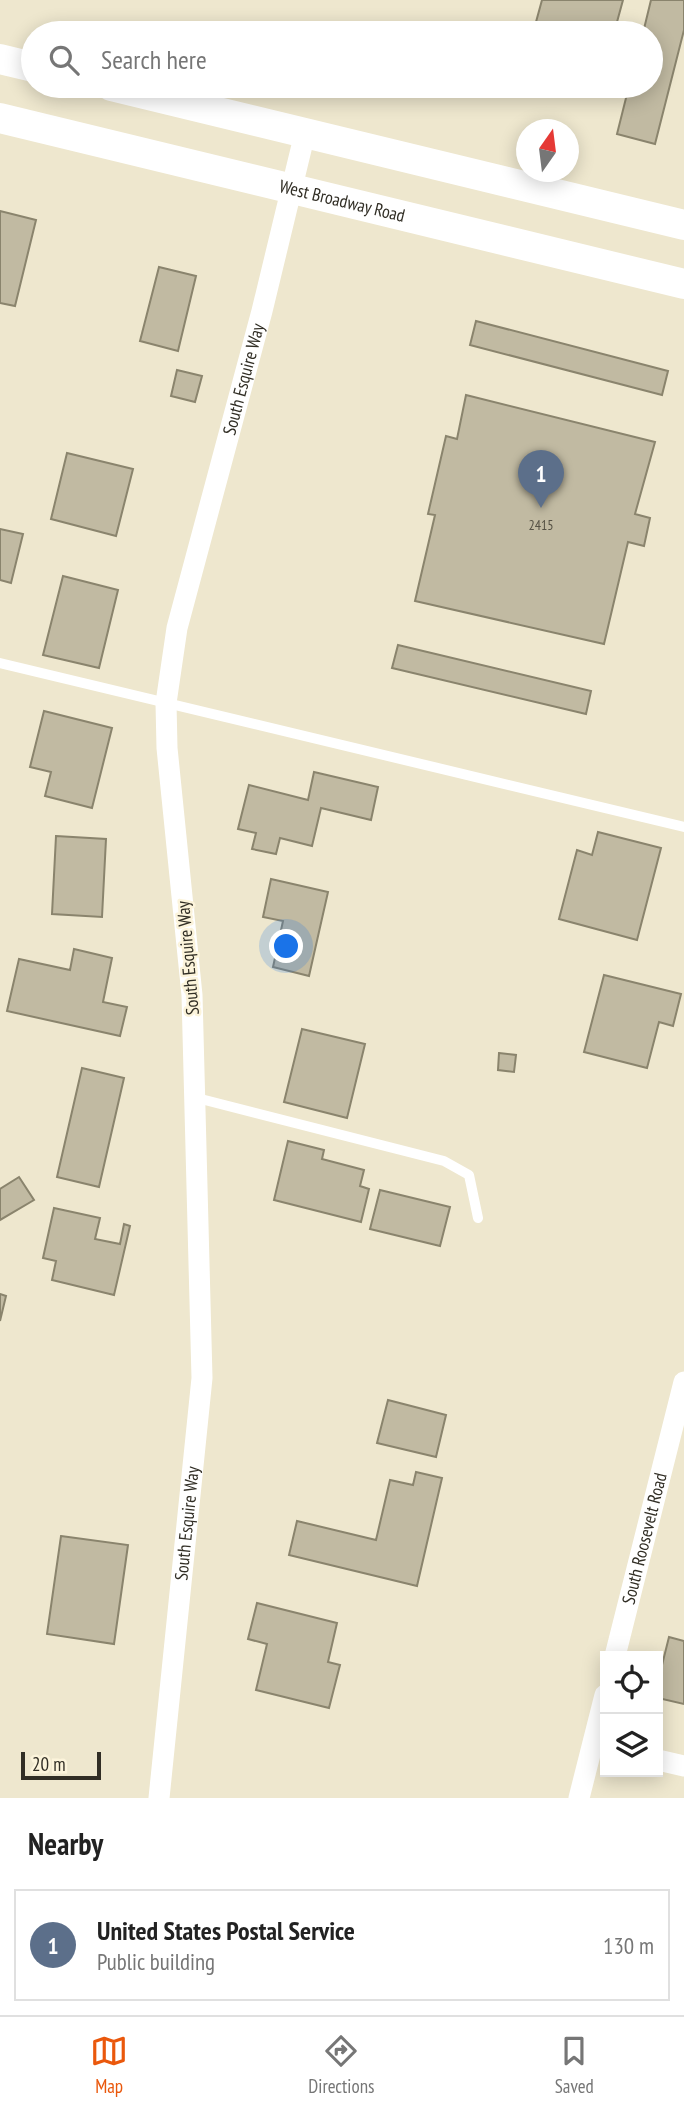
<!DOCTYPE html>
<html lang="en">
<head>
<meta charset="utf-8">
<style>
	:root { --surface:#fff; --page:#f2f2f2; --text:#222; --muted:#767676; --line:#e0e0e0; --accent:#ea580c }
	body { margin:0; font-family:"PT Sans Narrow",sans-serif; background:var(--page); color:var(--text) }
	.controls { position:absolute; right:21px; bottom:21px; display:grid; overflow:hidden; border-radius:0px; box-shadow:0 4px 18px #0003 }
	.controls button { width:63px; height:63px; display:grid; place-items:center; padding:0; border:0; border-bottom:2px solid var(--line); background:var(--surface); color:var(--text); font:35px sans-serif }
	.compass { position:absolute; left:516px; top:119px; width:63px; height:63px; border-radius:50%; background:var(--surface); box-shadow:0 4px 18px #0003; rotate:14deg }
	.scale { position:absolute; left:21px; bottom:18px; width:80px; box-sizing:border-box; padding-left:7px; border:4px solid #312e25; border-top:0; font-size:19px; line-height:24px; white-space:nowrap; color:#312e25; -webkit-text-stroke:5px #fcf4db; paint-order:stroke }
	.you { position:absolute; left:287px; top:947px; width:24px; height:24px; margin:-18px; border:5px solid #fff; border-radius:50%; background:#1a73e8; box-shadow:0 0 0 10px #1a73e833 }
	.badge { display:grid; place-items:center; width:46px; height:46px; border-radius:50%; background:var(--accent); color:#fff; font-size:23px; font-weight:700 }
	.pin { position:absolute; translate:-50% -58px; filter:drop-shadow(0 2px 4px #0008) }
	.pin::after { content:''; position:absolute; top:37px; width:24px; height:21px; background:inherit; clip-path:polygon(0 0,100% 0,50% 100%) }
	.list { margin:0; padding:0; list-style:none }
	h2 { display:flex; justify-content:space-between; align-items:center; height:91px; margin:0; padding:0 28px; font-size:30px }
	h2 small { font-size:23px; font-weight:400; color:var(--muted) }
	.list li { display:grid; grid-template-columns:46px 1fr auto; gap:21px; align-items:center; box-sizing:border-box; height:112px; margin:0 14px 14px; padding:0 14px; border:2px solid var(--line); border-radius:0px }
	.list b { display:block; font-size:26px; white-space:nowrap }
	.list p { margin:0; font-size:23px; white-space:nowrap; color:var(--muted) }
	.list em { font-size:23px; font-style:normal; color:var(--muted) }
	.icon { flex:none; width:38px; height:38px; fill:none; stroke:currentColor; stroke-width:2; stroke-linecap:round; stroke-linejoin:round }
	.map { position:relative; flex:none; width:684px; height:1798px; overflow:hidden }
	.search { position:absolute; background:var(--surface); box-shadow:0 4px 18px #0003; left:21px; right:21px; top:21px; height:77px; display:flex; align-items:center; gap:18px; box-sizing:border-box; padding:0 24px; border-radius:38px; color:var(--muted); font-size:26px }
	.sheet { height:217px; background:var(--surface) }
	nav { display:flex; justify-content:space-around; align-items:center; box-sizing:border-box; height:98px; border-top:2px solid var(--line); background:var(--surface); font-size:19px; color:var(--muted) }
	nav a { display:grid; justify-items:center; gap:4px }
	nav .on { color:var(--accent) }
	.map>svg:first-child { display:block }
	.building { fill:#c1baa2; stroke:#8a846d; stroke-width:2 }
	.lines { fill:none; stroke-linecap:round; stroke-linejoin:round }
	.service { stroke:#fff; stroke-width:10 }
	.minor { stroke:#fff; stroke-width:21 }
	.secondary { stroke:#fff; stroke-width:30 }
	.labels { text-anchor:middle; stroke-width:5; stroke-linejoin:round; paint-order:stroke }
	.number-label { font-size:14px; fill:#555144 }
	.street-label { font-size:18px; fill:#312e25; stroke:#fcf4db }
</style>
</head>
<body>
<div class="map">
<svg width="684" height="1798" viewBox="0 0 684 1798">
	<rect width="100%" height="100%" fill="#eee7ce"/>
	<g class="building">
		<polygon points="542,0 623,0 614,33 533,33"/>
		<polygon points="651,0 684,0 684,30 655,144 617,134 629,86 651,86 651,33 643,33"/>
		<polygon points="0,211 36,220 15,306 0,303"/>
		<polygon points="159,267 196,276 178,351 140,341"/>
		<polygon points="476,321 668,371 662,395 470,345"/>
		<polygon points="177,370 202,376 195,402 171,396"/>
		<polygon points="466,395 655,442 635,514 650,518 644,546 628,542 604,644 415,601 435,515 428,514 446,436 457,439"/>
		<polygon points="67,453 133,469 116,536 51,519"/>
		<polygon points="0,529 23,534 11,583 0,580"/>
		<polygon points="63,576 118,590 99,668 43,655"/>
		<polygon points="398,645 591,691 586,714 392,668"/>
		<polygon points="44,711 112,728 92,808 45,796 51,772 30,767"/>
		<polygon points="314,772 378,787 371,820 321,808 312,846 280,838 276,854 252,849 256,833 238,829 249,785 308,800"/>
		<polygon points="598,832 661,848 637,940 559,919 577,850 592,855"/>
		<polygon points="56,836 106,839 102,917 52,914"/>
		<polygon points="271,879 328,892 309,976 273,967 283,921 263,917"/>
		<polygon points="74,949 112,958 103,1002 127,1007 120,1036 7,1011 19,959 70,970"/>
		<polygon points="604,975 681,994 673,1026 659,1022 647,1068 584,1052"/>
		<polygon points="302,1029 365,1044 347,1118 284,1102"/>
		<polygon points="499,1053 516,1055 514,1072 498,1070"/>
		<polygon points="82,1068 124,1078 99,1187 57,1177"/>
		<polygon points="288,1141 324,1150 322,1159 364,1170 360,1186 369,1189 361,1222 274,1200"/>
		<polygon points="19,1177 34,1200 0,1220 0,1189"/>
		<polygon points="380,1190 450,1207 440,1246 370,1229"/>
		<polygon points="54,1208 100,1218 95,1239 120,1244 124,1224 130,1226 114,1295 52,1280 56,1261 43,1258"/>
		<polygon points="0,1294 6,1296 0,1321"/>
		<polygon points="388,1400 446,1415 436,1457 377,1443"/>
		<polygon points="416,1472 442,1478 417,1586 289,1555 297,1521 376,1540 390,1480 413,1485"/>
		<polygon points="61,1536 128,1545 114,1644 47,1634"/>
		<polygon points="257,1603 337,1623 328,1662 340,1665 329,1708 256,1690 267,1644 248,1639"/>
		<polygon points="669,1637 684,1641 684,1704 658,1698 658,1681"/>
	</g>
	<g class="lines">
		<g class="service">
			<polyline points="0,663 684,827"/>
			<polyline points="197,1098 444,1161 469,1175 478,1218"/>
		</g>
		<g class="minor">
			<path id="s1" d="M615 1656 684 1382"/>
			<polyline points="658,1760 684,1766"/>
			<path id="s2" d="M159 1798 202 1378 192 995 167 748 166 703 177 628 262 311 305 133"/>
			<polyline points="579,1798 605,1695"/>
		</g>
		<g class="secondary">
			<polyline points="0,59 33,67"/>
			<polyline points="111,86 684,225"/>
			<path id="s3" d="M0 118 684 284"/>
		</g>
	</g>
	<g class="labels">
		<g class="number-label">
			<text x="541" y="530">2415</text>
		</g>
		<g class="street-label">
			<text dy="6" stroke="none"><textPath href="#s3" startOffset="352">West Broadway Road</textPath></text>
			<text dy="6" stroke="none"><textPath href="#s2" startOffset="1432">South Esquire Way</textPath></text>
			<text transform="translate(188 958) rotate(-95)" y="6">South Esquire Way</text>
			<text dy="6" stroke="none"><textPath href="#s2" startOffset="276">South Esquire Way</textPath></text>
			<text dy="6" stroke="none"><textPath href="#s1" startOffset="121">South Roosevelt Road</textPath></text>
		</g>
	</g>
</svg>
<div class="controls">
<button><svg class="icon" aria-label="locate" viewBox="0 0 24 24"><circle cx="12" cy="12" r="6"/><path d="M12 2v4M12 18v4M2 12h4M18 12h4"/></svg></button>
<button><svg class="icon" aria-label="layers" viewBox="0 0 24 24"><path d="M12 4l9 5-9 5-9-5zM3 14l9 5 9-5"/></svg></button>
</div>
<svg class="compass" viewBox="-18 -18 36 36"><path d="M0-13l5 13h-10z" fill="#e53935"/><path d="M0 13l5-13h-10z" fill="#767676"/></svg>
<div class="scale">20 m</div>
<div class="you"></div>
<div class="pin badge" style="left:541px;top:508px;background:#5c6f8a">1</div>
<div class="search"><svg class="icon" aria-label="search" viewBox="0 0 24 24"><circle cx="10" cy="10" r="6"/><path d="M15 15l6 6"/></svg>Search here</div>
</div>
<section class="sheet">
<h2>Nearby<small></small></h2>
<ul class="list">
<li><span class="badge" style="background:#5c6f8a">1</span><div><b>United States Postal Service</b><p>Public building</p></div><em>130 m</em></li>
</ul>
</section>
<nav>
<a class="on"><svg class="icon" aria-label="map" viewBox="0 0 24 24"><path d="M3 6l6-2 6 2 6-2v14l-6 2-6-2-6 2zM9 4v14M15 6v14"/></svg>Map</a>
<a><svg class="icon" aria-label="directions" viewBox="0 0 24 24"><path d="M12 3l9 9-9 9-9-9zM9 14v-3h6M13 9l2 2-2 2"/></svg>Directions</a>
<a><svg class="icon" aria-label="saved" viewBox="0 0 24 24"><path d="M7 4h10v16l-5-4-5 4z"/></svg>Saved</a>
</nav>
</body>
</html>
